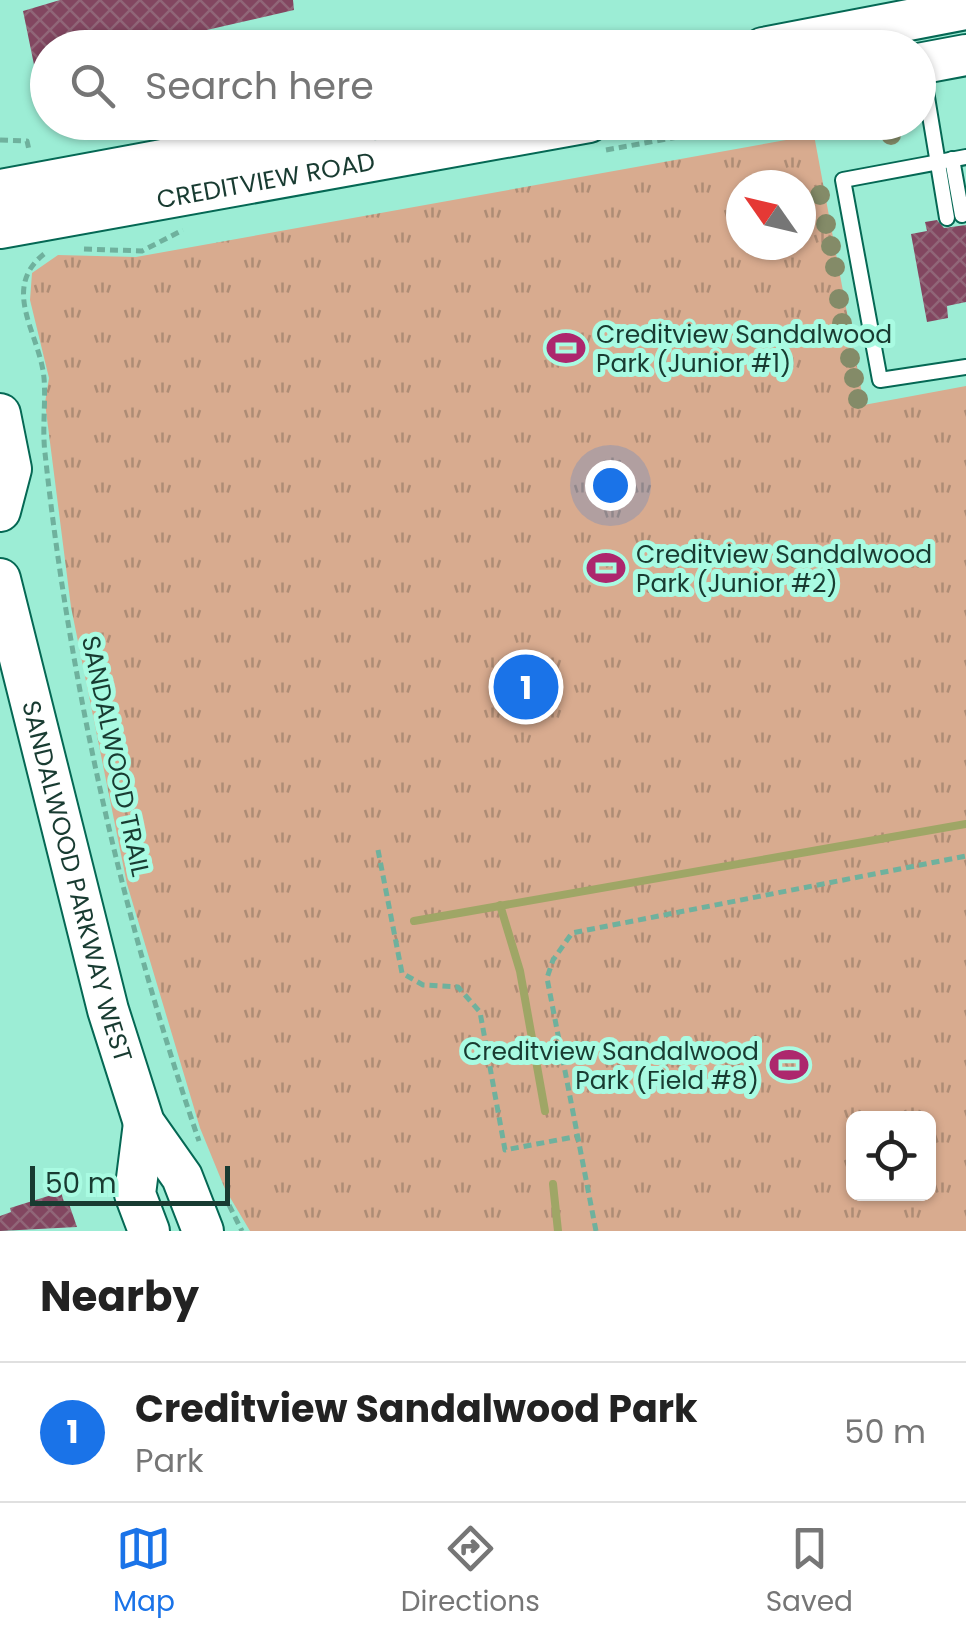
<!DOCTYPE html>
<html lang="en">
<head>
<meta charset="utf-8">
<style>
	:root { --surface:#fff; --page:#f2f2f2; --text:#222; --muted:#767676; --line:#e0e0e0; --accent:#1a73e8 }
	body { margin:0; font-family:Poppins,sans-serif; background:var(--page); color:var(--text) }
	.controls { position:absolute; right:30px; bottom:30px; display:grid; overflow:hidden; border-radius:15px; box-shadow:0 2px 8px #0004 }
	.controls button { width:90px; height:90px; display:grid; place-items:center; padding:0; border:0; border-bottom:2px solid var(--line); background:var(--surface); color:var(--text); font:50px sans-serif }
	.compass { position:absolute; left:726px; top:170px; width:90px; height:90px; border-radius:50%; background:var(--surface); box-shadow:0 2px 8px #0004; rotate:304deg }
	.scale { position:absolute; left:30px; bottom:25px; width:200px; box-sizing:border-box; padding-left:10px; border:5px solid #183b31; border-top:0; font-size:28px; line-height:35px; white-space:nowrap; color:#183b31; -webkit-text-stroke:8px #a9fbe2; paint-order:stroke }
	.you { position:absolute; left:610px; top:485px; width:35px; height:35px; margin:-25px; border:8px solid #fff; border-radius:50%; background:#1a73e8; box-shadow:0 0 0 15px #1a73e833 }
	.badge { display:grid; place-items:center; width:65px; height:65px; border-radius:50%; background:var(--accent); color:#fff; font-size:32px; font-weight:700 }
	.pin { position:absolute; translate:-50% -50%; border:5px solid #fff; box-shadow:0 2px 10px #0006 }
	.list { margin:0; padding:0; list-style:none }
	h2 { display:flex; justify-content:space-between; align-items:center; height:130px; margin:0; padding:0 40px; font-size:42px }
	h2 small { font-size:32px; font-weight:400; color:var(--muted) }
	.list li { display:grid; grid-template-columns:65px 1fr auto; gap:30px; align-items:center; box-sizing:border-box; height:140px; padding:0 40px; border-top:2px solid var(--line) }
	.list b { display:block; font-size:38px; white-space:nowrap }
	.list p { margin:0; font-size:32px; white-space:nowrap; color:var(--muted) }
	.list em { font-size:32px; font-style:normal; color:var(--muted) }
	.icon { flex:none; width:55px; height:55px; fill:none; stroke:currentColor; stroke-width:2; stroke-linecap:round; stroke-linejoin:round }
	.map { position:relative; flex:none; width:966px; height:1231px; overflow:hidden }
	.search { position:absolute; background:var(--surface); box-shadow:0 2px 8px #0004; left:30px; right:30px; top:30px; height:110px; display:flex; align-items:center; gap:25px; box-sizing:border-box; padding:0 35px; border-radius:55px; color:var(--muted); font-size:38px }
	.sheet { height:270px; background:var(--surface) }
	nav { display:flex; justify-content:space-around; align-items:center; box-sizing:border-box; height:140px; border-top:2px solid var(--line); background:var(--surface); font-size:28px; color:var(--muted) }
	nav a { display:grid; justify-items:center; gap:5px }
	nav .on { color:var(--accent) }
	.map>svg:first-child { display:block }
	.grass { fill:#d8ab8f }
	.park { fill:url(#park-tufts); fill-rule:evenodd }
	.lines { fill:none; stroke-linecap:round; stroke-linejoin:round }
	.stream { stroke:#9fa666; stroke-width:8 }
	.building { fill:url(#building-cross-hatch) }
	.lane-casing { stroke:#056854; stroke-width:18 }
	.secondary-casing { stroke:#056854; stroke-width:44 }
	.path { stroke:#6fb19d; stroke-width:5; stroke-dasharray:8 5; stroke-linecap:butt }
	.lane { stroke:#fff; stroke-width:14 }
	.secondary { stroke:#fff; stroke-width:40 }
	.tree { fill:#848b68 }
	.labels { text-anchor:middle; stroke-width:10; stroke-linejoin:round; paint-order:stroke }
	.street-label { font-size:25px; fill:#183b31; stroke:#a9fbe2 }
	.poi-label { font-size:25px; fill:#183b31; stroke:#a9fbe2; text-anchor:start }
</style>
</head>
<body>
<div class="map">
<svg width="966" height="1231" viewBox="0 0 966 1231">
	<defs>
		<pattern id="park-tufts" width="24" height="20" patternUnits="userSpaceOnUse" patternTransform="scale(2.5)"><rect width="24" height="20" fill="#d8ab8f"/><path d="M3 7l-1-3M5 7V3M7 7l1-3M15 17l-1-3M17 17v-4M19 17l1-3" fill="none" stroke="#ae8c75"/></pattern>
		<pattern id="building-cross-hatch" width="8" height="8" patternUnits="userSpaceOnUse" patternTransform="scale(2.5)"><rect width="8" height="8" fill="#824660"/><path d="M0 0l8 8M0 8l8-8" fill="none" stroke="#906678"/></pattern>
	</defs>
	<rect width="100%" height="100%" fill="#9cedd5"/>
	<polygon class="grass" points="966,386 966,451 861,457 853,407"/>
	<path class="park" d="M814 135 866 415 966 398V1231H250L225 1189 200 1128 127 884 71 607 45 403 49 378 30 300 32 273 58 255 136 257ZM741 185H801V245H741ZM854 1118H928V1194H854Z"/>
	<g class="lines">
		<g class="stream">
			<polyline points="500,905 520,971 545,1111"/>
			<polyline points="414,921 966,824"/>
			<polyline points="553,1184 558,1231"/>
		</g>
	</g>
	<g class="building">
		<polygon points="60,0 293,0 294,10 128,48 48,48 48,88 39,89 23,11"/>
		<polygon points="937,220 944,228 966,225 966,302 947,306 948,318 927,322 911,234 927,231 925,222"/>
		<polygon points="61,1192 64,1202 68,1201 77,1227 0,1231 0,1216 11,1212 10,1208"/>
	</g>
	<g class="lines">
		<g class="lane-casing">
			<g id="lane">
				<polyline points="922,67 947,218"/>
				<polyline points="966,157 843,180 880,380 966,367"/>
				<polyline points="952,159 962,215"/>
			</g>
		</g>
		<g class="secondary-casing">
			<g id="secondary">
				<polyline points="763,48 966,9"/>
				<polyline points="918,64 966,55"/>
				<polyline points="0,190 368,122"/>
				<path id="s1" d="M0 228 589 122"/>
				<polyline points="0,414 11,469 0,511"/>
				<path id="s2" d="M0 579 108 1010 144 1123 182 1177 203 1231"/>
				<polyline points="144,1123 135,1194 149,1231"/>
			</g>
		</g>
		<g class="path">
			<polyline points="0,140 27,141 29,150"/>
			<polyline points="606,150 760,122"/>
			<polyline points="84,249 142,251 183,230"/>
			<path d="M44 254C0 289 40 334 44 378 46 402 42 428 45 453 70 687 123 919 199 1141"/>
			<polyline points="378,850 402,973 423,985 458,987 480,1012 505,1150 579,1136"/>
			<polyline points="229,1205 242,1231"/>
			<polyline points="596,1231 547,978 553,960 572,933 966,856"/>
		</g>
		<use href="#lane" class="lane"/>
		<use href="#secondary" class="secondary"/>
	</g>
	<g class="tree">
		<circle cx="891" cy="135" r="10"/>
		<circle cx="820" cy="195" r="10"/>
		<circle cx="826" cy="224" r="10"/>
		<circle cx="831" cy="246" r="10"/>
		<circle cx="835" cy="267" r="10"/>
		<circle cx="839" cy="299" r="10"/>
		<circle cx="842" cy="323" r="10"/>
		<circle cx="850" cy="358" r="10"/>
		<circle cx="854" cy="378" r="10"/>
		<circle cx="858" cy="399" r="10"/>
	</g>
	<defs>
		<g id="stadium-bare" transform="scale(3)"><path d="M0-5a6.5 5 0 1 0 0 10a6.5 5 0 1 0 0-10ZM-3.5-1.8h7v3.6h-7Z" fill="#ad276d" stroke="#a9fbe2" stroke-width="2.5" paint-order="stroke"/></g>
	</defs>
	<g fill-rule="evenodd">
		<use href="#stadium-bare" x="566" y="348"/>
		<use href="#stadium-bare" x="606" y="568"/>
		<use href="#stadium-bare" x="789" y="1065"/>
	</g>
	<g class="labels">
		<g class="street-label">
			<text dy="9" stroke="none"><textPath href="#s1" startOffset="270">CREDITVIEW ROAD</textPath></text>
			<text transform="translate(116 756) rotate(78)" y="9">SANDALWOOD TRAIL</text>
			<text dy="9" stroke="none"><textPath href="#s2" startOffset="312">SANDALWOOD PARKWAY WEST</textPath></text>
		</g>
		<g class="poi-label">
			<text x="596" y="343">Creditview Sandalwood<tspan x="596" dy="29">Park (Junior #1)</tspan></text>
			<text x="636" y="563">Creditview Sandalwood<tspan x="636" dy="29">Park (Junior #2)</tspan></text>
			<text x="759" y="1060" text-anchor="end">Creditview Sandalwood<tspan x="759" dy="29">Park (Field #8)</tspan></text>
		</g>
	</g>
</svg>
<div class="controls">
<button><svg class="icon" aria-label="locate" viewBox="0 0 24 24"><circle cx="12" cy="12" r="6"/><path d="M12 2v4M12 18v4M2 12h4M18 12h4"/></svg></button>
</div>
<svg class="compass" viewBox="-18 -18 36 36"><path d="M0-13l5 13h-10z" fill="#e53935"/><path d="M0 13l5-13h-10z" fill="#767676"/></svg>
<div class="scale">50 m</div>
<div class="you"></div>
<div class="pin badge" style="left:526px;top:687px">1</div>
<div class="search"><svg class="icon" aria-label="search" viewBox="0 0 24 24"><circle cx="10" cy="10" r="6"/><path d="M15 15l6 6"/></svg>Search here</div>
</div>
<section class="sheet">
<h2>Nearby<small></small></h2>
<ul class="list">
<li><span class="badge">1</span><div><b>Creditview Sandalwood Park</b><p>Park</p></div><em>50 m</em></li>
</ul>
</section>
<nav>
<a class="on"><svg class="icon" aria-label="map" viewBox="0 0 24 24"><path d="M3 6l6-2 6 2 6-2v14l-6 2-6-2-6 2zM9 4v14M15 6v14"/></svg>Map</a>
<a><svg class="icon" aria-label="directions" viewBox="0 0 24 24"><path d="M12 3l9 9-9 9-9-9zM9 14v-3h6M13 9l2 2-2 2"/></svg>Directions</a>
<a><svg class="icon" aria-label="saved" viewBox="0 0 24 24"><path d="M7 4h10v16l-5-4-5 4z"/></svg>Saved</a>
</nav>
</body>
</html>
